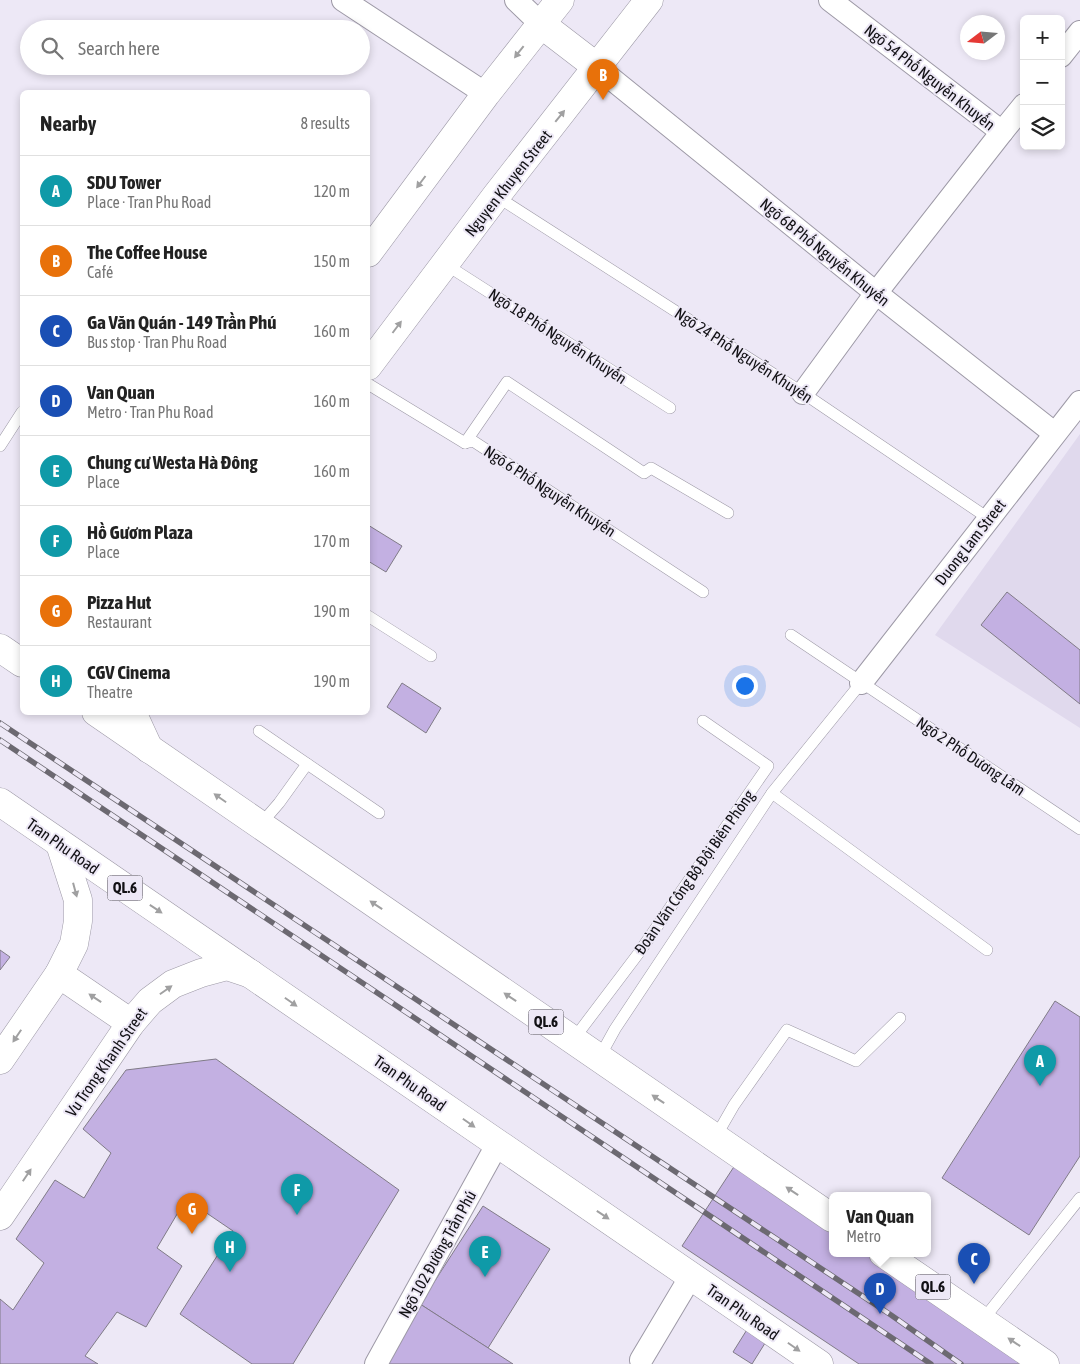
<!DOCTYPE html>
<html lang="en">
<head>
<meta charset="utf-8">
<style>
	:root { --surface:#fff; --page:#f6f6f6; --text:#222; --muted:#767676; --line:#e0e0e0; --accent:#a16c25 }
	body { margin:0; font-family:"Asap Condensed",sans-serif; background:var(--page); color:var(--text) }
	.controls { position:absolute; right:15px; top:15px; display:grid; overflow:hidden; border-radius:8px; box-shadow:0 2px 8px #0003 }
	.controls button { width:45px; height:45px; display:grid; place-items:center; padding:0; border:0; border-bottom:1px solid var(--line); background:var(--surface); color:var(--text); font:25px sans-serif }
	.compass { position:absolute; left:960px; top:15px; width:45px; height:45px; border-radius:50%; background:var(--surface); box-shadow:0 2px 8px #0003; rotate:254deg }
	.you { position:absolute; left:744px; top:685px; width:18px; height:18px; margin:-12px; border:4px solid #fff; border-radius:50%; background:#1a73e8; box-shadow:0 0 0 8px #1a73e833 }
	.badge { display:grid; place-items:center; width:32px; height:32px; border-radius:50%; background:var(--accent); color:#fff; font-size:16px; font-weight:700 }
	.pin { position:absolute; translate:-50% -41px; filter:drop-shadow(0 1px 2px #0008) }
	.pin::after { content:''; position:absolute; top:26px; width:18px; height:15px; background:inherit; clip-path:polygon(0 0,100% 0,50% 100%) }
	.popup { position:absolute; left:829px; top:1192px; width:102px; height:65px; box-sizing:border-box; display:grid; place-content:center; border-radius:8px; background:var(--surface); filter:drop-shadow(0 1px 4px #0005); font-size:16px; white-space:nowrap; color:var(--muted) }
	.popup b { font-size:19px; color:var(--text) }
	.popup::after { content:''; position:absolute; left:50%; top:100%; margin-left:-10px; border:10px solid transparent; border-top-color:var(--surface) }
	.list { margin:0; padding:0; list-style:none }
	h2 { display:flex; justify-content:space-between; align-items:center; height:65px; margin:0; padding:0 20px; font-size:21px }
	h2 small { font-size:16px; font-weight:400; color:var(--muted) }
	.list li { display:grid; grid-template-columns:32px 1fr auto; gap:15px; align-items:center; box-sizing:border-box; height:70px; padding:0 20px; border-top:1px solid var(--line) }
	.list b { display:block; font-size:19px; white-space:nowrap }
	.list p { margin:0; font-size:16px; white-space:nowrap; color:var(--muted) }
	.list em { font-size:16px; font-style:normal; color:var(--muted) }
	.icon { flex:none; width:28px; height:28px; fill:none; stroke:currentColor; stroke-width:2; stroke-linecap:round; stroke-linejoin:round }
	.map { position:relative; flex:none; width:1080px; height:1364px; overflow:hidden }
	.search { position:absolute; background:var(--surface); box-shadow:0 2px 8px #0003; left:20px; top:20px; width:350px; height:55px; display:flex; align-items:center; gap:12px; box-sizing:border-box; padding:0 18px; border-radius:28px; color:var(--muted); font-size:19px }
	.panel { position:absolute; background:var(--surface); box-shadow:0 2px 8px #0003; left:20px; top:90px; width:350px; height:625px; border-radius:8px }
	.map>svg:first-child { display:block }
	.built { fill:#e0d9ed }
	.building { fill:#c3b0e2; stroke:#807b87 }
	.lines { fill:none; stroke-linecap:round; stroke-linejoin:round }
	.lane-casing { stroke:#9d99a6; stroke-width:12 }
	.street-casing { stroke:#9d99a6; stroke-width:24 }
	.secondary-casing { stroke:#9d99a6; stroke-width:29 }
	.highway-casing { stroke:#9d99a6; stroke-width:29 }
	.lane { stroke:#fff; stroke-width:11 }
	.street { stroke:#fff; stroke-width:22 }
	.secondary { stroke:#fff; stroke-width:28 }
	.highway { stroke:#fff; stroke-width:28 }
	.rail-casing { stroke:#6c6971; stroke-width:5.5 }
	.rail { stroke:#ede8f6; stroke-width:4; stroke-dasharray:11; stroke-linecap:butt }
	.oneway { fill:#a0a0a1 }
	.labels { text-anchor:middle; stroke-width:4; stroke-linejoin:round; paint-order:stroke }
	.shield { fill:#ede8f6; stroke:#545258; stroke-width:1 }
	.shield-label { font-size:15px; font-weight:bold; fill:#121115 }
	.street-label { font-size:16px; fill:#121115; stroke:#ede8f6 }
</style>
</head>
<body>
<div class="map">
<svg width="1080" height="1364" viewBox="0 0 1080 1364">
	<rect width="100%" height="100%" fill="#ede8f6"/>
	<polygon class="built" points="1080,434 1080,728 935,635"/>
	<g class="building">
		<polygon points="368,525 402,546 386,572 368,561"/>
		<polygon points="1007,592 1080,650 1080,704 981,625"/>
		<polygon points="402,683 441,708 426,733 387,707"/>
		<polygon points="0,950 10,957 0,970"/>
		<polygon points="1055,1001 1080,1017 1080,1156 1029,1235 942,1178"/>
		<polygon points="216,1059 399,1190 293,1364 252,1364 180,1314 233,1231 186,1199 157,1248 182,1266 146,1327 117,1312 85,1356 98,1364 0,1364 0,1299 13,1310 44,1263 16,1239 55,1180 84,1198 111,1153 83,1129 126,1070"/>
		<polygon points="741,1156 832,1217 832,1253 886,1253 1053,1364 859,1364 682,1246"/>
		<polygon points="483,1206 550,1249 488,1348 420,1304"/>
		<polygon points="420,1304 513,1364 383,1364"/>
		<polygon points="753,1320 772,1332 752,1364 733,1352"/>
	</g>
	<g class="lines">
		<g class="lane-casing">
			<g id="lane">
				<polyline points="496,196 803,393 988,518"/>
				<polyline points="445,264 670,408"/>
				<polyline points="368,384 465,443 473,441 703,592"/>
				<polyline points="465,443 507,382 644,473 651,468 728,513"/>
				<polyline points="0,446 22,412"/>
				<polyline points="368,616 431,656"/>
				<polyline points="791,635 1080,829"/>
				<polyline points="259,731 379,813"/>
				<polyline points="772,793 987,950"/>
				<polyline points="260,825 279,803 307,764"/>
				<polyline points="573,1040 638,954 768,766 703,721"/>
				<polyline points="599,1058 615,1029 772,793 861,683"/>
				<polyline points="715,1138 734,1105 787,1030 856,1061 900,1018"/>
				<polyline points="982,1321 1080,1198"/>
			</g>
		</g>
		<g class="street-casing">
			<g id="street">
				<polyline points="343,0 486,94"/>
				<polyline points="516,0 541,24"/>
				<polyline points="830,0 1002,132 1024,105"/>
				<polyline points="1061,56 1080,32"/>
				<polyline points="597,67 876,293 1054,433"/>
				<polyline points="803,393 876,293 1002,132"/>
				<polyline points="861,683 1080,402"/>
				<polyline points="641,1360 691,1276"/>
				<polyline points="376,1364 498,1143"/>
			</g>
		</g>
		<g class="secondary-casing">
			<g id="secondary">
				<polyline points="541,24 597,67"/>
				<polyline points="368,253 486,94 560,0"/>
				<polyline points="368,366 496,196 649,0"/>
				<polyline points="132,712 149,749"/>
				<polyline points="59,974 131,1023"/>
				<polyline points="0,1060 59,974 74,944 78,921 78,900 60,844"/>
				<polyline points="0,1216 131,1023 150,1001 173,984 201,973 227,966 251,974"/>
			</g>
		</g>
		<g class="highway-casing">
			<g id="highway">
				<polyline points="0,648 22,663"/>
				<polyline points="96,712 832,1218"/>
				<polyline points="0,802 819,1364"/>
				<polyline points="883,1253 1045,1364"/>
			</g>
		</g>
		<use href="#lane" class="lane"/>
		<use href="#street" class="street"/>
		<use href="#secondary" class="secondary"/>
		<use href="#highway" class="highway"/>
		<g class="rail-casing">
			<g id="rail">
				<polyline points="0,723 891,1315 961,1364"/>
				<polyline points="0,740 931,1364"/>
			</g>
		</g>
		<use href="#rail" class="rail"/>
	</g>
	<defs><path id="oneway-solid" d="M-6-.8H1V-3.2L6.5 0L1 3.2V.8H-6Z" transform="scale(1.25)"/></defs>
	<g class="oneway">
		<use href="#oneway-solid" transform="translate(519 52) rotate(128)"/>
		<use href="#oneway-solid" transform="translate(560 116) rotate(-51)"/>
		<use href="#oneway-solid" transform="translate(421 182) rotate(127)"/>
		<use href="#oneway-solid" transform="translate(397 327) rotate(-53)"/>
		<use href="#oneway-solid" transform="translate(220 798) rotate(-145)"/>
		<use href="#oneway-solid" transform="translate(75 890) rotate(75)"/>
		<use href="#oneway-solid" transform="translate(376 905) rotate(-146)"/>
		<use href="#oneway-solid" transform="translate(156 909) rotate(34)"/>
		<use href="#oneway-solid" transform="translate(166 990) rotate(-35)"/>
		<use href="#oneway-solid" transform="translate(510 997) rotate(-146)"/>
		<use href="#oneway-solid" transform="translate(95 998) rotate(-146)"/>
		<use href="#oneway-solid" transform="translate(291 1002) rotate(35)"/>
		<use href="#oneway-solid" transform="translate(17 1036) rotate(124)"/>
		<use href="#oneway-solid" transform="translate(658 1099) rotate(-146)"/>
		<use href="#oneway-solid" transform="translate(469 1123) rotate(35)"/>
		<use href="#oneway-solid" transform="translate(27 1175) rotate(-56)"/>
		<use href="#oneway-solid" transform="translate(792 1191) rotate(-146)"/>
		<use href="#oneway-solid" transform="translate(603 1215) rotate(34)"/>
		<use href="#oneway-solid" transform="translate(1014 1342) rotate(-146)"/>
		<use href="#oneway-solid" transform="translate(794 1347) rotate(35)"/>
	</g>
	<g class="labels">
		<g class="shield">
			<rect x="107.5" y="875.5" width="35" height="25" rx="4"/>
			<rect x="528.5" y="1009.5" width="35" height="25" rx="4"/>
			<rect x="915.5" y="1274.5" width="35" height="25" rx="4"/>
		</g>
		<g class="shield-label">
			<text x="125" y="893">QL.6</text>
			<text x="546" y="1027">QL.6</text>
			<text x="933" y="1292">QL.6</text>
		</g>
		<g class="street-label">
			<text transform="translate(930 77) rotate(38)" y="6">Ngõ 54 Phố Nguyễn Khuyến</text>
			<text transform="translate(508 183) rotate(-52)" y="6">Nguyen Khuyen Street</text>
			<text transform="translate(825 252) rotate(39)" y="6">Ngõ 6B Phố Nguyễn Khuyến</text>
			<text transform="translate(558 336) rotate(33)" y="6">Ngõ 18 Phố Nguyễn Khuyến</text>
			<text transform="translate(744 355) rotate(33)" y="6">Ngõ 24 Phố Nguyễn Khuyến</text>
			<text transform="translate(550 491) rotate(33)" y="6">Ngõ 6 Phố Nguyễn Khuyến</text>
			<text transform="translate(970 542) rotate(-52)" y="6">Duong Lam Street</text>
			<text transform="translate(971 756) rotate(34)" y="6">Ngõ 2 Phố Dương Lâm</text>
			<text transform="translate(63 846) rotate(35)" y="6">Tran Phu Road</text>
			<text transform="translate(694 872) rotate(-55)" y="6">Đoàn Văn Công Bộ Đội Biên Phòng</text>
			<text transform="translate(106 1062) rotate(-55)" y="6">Vu Trong Khanh Street</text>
			<text transform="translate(410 1083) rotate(35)" y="6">Tran Phu Road</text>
			<text transform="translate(437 1254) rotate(-61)" y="6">Ngõ 102 Đường Trần Phú</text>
			<text transform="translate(743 1312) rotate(35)" y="6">Tran Phu Road</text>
		</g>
	</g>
</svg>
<div class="controls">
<button>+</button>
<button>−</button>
<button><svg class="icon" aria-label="layers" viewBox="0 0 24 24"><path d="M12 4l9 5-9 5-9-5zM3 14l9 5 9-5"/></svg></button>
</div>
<svg class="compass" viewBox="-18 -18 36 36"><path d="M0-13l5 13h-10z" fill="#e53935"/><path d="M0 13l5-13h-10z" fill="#767676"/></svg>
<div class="you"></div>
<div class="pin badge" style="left:1040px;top:1086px;background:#0f9aa8">A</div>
<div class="pin badge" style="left:603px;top:100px;background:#e8710a">B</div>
<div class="pin badge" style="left:974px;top:1284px;background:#1a4fb4">C</div>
<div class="pin badge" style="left:880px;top:1314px;background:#1a4fb4">D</div>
<div class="popup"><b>Van Quan</b>Metro</div>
<div class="pin badge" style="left:485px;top:1277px;background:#0f9aa8">E</div>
<div class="pin badge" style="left:297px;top:1215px;background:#0f9aa8">F</div>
<div class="pin badge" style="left:192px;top:1234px;background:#e8710a">G</div>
<div class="pin badge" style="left:230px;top:1272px;background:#0f9aa8">H</div>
<div class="search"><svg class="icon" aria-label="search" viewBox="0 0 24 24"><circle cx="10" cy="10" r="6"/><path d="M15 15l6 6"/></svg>Search here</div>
<section class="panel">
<h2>Nearby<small>8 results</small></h2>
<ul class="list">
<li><span class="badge" style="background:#0f9aa8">A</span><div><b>SDU Tower</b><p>Place · Tran Phu Road</p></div><em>120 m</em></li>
<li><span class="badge" style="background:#e8710a">B</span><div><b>The Coffee House</b><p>Café</p></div><em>150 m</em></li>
<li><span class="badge" style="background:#1a4fb4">C</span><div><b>Ga Văn Quán - 149 Trần Phú</b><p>Bus stop · Tran Phu Road</p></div><em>160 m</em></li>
<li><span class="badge" style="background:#1a4fb4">D</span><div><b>Van Quan</b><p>Metro · Tran Phu Road</p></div><em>160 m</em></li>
<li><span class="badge" style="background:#0f9aa8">E</span><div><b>Chung cư Westa Hà Đông</b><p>Place</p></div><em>160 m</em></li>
<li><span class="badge" style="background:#0f9aa8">F</span><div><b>Hồ Gươm Plaza</b><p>Place</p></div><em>170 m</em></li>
<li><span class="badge" style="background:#e8710a">G</span><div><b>Pizza Hut</b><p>Restaurant</p></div><em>190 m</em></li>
<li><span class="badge" style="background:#0f9aa8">H</span><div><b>CGV Cinema</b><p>Theatre</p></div><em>190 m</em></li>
</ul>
</section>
</div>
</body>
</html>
